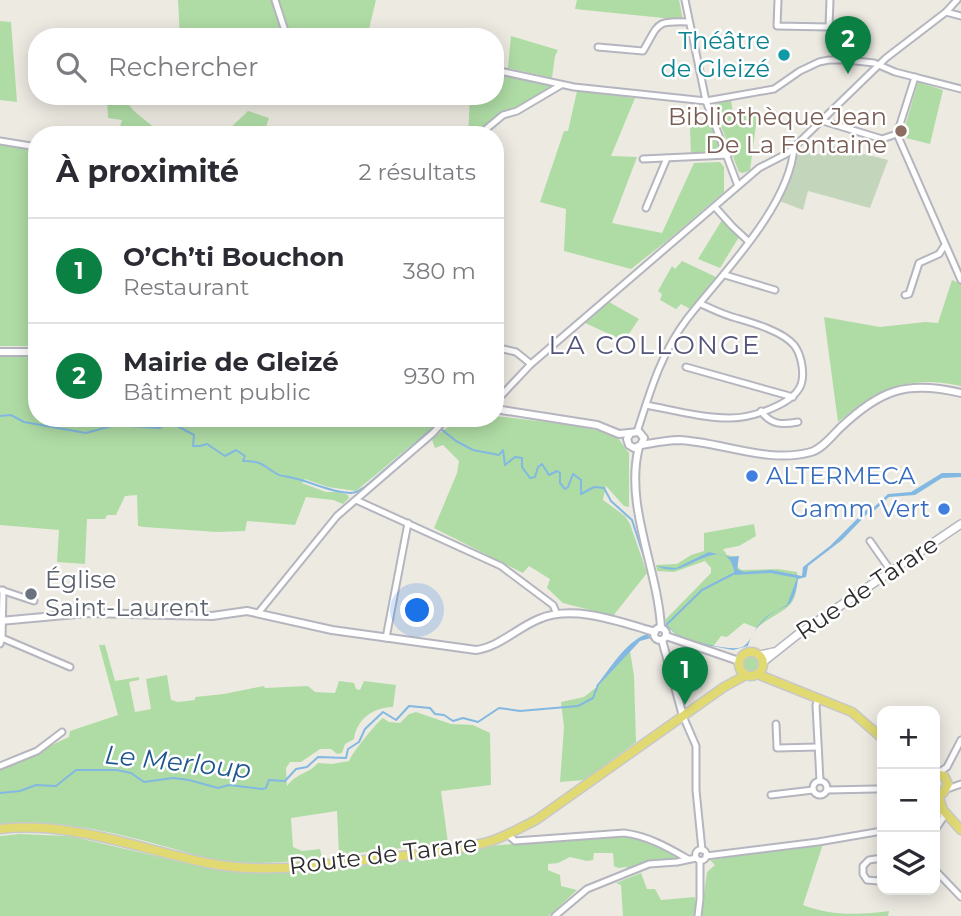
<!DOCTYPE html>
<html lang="fr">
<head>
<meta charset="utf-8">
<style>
	:root { --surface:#fff; --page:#f2f2f3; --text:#2b2b33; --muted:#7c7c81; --line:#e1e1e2; --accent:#0b8043 }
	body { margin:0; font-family:Montserrat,sans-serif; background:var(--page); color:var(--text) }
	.controls { position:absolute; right:21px; bottom:21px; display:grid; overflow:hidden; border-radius:14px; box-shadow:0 4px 18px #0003 }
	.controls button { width:63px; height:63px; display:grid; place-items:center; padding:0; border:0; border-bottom:2px solid var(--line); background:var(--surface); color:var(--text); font:35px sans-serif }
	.you { position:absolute; left:418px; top:611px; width:24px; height:24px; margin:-18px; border:5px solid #fff; border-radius:50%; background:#1a73e8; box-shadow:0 0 0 10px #1a73e833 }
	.badge { display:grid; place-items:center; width:46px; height:46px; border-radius:50%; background:var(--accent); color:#fff; font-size:23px; font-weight:700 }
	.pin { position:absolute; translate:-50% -58px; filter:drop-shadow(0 2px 4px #0008) }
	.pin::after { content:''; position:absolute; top:37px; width:24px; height:21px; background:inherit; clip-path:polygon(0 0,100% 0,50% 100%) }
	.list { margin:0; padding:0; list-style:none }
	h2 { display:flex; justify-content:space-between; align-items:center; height:91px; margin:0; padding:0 28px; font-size:30px }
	h2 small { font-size:23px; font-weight:400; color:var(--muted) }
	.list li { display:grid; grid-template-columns:46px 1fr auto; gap:21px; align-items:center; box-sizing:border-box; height:105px; padding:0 28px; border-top:2px solid var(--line) }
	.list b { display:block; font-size:26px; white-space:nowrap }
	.list p { margin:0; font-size:23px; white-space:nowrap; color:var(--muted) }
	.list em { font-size:23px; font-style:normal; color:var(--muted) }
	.icon { flex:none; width:38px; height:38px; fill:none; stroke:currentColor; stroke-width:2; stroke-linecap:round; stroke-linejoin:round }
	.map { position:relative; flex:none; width:961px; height:916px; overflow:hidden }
	.search { position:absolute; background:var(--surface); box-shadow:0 4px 18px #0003; left:28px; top:28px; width:476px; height:77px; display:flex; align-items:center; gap:18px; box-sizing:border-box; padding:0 24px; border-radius:28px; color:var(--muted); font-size:26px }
	.panel { position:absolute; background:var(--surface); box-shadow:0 4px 18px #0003; left:28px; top:126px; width:476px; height:301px; border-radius:28px }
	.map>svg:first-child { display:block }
	.green { fill:#afdca5 }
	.cemetery { fill:#c3d5bb }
	.water { fill:#82b8e1 }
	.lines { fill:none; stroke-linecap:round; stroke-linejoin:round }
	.stream { stroke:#82b8e1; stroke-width:2 }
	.minor-casing { stroke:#b5b5bf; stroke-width:9 }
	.tertiary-casing { stroke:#b5b5bf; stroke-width:10 }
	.secondary-casing { stroke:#b5b5bf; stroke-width:10 }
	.primary-casing { stroke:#c8c8c8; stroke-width:11 }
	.minor { stroke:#fff; stroke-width:5 }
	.tertiary { stroke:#fff; stroke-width:6 }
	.secondary { stroke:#fff; stroke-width:7 }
	.primary { stroke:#e1da72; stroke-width:8 }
	.culture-dot { fill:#0f9aa8; stroke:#fff; stroke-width:2.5 }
	.education-dot { fill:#8d6e63; stroke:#fff; stroke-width:2.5 }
	.shop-dot { fill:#3f7fe0; stroke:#fff; stroke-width:2.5 }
	.worship-dot { fill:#6b7280; stroke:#fff; stroke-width:2.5 }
	.labels { text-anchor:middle; stroke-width:5; stroke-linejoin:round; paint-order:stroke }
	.culture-label { font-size:24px; fill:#0d838f; stroke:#fff; text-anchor:end }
	.education-label { font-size:24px; fill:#785e54; stroke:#fff; text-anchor:end }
	.shop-label { font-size:24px; fill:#366cbe; stroke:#fff; text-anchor:start }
	.worship-label { font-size:24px; fill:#5b616d; stroke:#fff; text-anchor:start }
	.street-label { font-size:24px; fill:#2d2d2d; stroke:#fff }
	.neighbourhood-label { font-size:26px; letter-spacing:2px; fill:#525379; stroke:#fff }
	.water-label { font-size:26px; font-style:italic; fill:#1e5690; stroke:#fff }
</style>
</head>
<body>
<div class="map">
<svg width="961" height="916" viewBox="0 0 961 916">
	<rect width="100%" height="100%" fill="#edeae2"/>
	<g class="green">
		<polygon points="178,0 272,0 284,37 180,37"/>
		<polygon points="278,0 376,0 367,37 291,37"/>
		<polygon points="577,0 679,0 683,20 575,9"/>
		<polygon points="0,21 11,22 17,102 0,100"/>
		<polygon points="511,36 558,50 555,56 552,78 508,68"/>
		<polygon points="495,72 553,85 520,106 504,112 476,135 468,135 470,96 495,96"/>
		<polygon points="918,82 943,90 930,144 902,137"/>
		<polygon points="577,91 635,98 611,156 637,157 612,223 662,233 694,163 720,162 724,167 724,192 668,240 631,269 564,251 566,209 540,202 564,131 568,131"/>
		<polygon points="107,96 122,96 134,111 163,135 133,135 129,130 120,127 122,120 108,118"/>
		<polygon points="731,99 733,114 758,110 750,170 743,173 739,172 714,108 719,101"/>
		<polygon points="248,111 269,118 263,135 223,135"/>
		<polygon points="710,120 721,148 716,154 691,155 690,128"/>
		<polygon points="0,144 37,150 37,346 0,346"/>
		<polygon points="722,220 739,237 720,268 698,259"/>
		<polygon points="682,261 716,277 692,310 681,304 676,309 660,300 662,294 658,291 672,266 675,269"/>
		<path d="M952 280 961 284V386C909 374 877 389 838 422L824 317 880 327 925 322 938 323Z"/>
		<polygon points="609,302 639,319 624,341 583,322"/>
		<polygon points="0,355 37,355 37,418 426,418 432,425 432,428 356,491 328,487 305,479 302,483 326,492 337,492 348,495 349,498 343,504 333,500 306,497 295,525 247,521 245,531 217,532 144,527 138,526 137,495 125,496 116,515 107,515 105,519 87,519 85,564 57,562 59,530 0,525"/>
		<path d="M495 416 565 424 605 432 618 438 629 453V507L624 506 606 486 603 500 625 516 630 524 647 573 613 616 563 603 547 588 550 579 529 566 523 573 434 528 457 473 459 461 443 445 435 448 432 440C451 421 468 418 495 418Z"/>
		<path d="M754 524 756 536 739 546 723 549 727 555 738 557V567L741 570 778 569 797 572C799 613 783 606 757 628L744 623 727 637 721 636 712 648C695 642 671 639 665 620L711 573V568L705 561 674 572 657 571 656 565 677 564 691 555 704 551V533Z"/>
		<path d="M99 645H105L115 681 139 677V680L129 682 135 712 151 709 146 679 167 675 171 700 178 702 195 700V697L224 694 264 686 265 688 308 686 315 692 335 693 339 681 354 683 356 689 360 690 364 681 396 685 393 707C372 708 357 719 354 739L345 744 342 753 337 754 331 749H320L301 762H290L286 768 287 786C298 772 307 775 318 763L332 764 349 761C352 753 377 722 383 718L389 722 400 723 409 714 416 712 451 724 473 725 490 733 491 785 441 791 448 843 339 855 337 811 291 818 293 847 302 851 320 849 322 858C290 862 258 865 226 861 205 859 184 851 163 846 109 831 56 819 0 824V769L69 737 70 731 118 715Z"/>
		<polygon points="630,651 634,676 636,742 585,780 560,782 564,727 561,702 584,697 598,686"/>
		<circle cx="751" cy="664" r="9"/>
		<polygon points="20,834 70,836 194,865 246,872 279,872 400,861 499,845 618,837 639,838 650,841 680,858 630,870 626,867 618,868 614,866 613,853 594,853 593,860 587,861 570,857 558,863 548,864 548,870 560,875 561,886 577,890 549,916 0,916 0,836"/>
		<path d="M823 844 803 905C830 916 860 915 889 911L888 916H701L707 872 715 865 710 860Z"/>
		<polygon points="641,873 647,889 655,889 661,900 695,897 695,916 623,916 621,885 616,883"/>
	</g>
	<polygon class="cemetery" points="825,144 888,160 870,208 808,191 803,210 777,200 793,158 802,153 820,154"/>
	<g class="water">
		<path d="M942 473H961V477L942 478 915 495 889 497 875 510 868 513 842 540 808 566 806 577 798 579C797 587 794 601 787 606 787 606 777 610 776 611 763 618 751 633 748 646L733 650 707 645 680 636 665 625 666 624C670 628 675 632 679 635 691 641 734 653 744 646 751 641 754 630 760 623 767 614 778 610 787 605L797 578 770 573 735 575C729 535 697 564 677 569 670 571 661 568 656 566L676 568 709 552 730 557 739 556 737 569 744 572 771 570 802 576 803 567 830 546 866 510 873 508 888 494 911 492Z"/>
		<path d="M647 634 651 638 640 641 598 686H596C610 669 626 641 647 634Z"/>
	</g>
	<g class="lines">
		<g class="stream">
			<path d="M0 416 11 415 24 422 86 433 122 423 131 426 160 428 170 422 194 435 193 446H200L207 444 225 456 236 450 245 456 243 461C262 461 262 465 277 474 282 477 288 476 293 478 313 482 331 493 351 493 357 493 361 489 366 486L433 428"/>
			<polyline points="441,429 456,441 473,450 499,455 503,450 505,465 515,457 522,458 522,467 530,478 535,477 538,467 542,464 549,475 557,471 560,473 560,483 565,489 568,487 573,474 581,480 581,494 594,487 604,488 611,501 632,520 647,566"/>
			<polyline points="665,626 702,590 735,573"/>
			<polyline points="0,793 20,791 36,785 56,786 76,770 117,770 131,773 144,782 173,778 189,780 218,788 229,785 262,789 266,788 269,780 285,781 296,769 307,767 318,757 346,758 348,749 359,742 365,729 383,712 396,720 409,706 430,708 435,714 444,715 453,721 463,718 478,722 499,708 520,711 578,706 593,698 598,685"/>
		</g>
		<g class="minor-casing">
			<g id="minor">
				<polyline points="275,0 287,37"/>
				<polyline points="685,0 706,101 738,186"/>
				<polyline points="778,0 777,26 829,27 830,0"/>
				<polyline points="946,12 961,16"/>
				<path d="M598 47 643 51C660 22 655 21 689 22"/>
				<polyline points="495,70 574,87 706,101 774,89 800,71 819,62 829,60 847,60 874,63 895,72 961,89"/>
				<polyline points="915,77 897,134 961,280"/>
				<polyline points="823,121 882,139 897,134"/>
				<polyline points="479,135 503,115 517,111 561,85"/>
				<polyline points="0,141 37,147"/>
				<polyline points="643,159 728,155"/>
				<polyline points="715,207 732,226 748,241"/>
				<polyline points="646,208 667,158"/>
				<polyline points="725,275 775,290"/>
				<polyline points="905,295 909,294 919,263 939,254 945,245"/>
				<polyline points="495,347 516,352 531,364"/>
				<polyline points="686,367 793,397"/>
				<path d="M646 405C673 410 702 418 730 418 751 418 798 404 802 381 804 370 801 354 794 345 782 331 753 323 736 318 724 315 712 309 701 304"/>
				<polyline points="495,408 499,398 531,364 759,168 788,153 886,58 946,12 957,0"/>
				<path d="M761 411C771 425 782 425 798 422"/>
				<path d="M637 432C650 392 661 353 687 319 722 274 790 206 794 147"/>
				<polyline points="356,500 501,566 553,605 557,614"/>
				<polyline points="870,541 891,571"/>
				<polyline points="1,590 34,601"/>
				<polyline points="259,612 337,516 433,433 442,423"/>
				<polyline points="2,638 70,667"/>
				<polyline points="386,638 408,523"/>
				<polyline points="0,644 2,638 3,590"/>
				<polyline points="819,698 816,705 820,781"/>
				<polyline points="683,716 696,746 696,790 702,850"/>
				<polyline points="776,724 777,748 818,747"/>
				<polyline points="0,766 37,751 62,732"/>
				<polyline points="938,773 947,767 961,740"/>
				<circle cx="820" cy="788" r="7"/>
				<polyline points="947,789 961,784"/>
				<polyline points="827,790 876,789"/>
				<polyline points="771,795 813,790"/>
				<polyline points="935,830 943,818 943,810"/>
				<path d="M507 834 515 841 624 833C648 836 667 847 688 859"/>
				<circle cx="701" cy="855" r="5.5"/>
				<polyline points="706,856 818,842 882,831"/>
				<polyline points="882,858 869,860 863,866 863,874 867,880 878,881 882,876"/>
				<polyline points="935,870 961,897"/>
				<polyline points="555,916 587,889 649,864 677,862 696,858"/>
				<polyline points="698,916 700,899 700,861"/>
			</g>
		</g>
		<g class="tertiary-casing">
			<g id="tertiary">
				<polyline points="0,352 37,352"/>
				<polyline points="495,409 597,425 619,434 639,432 644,438 641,445 634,448 629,445 627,439 630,434"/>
				<path d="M433 418C446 425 457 422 471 418"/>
				<path d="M641 445C653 443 667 440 679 440 722 442 768 464 811 452 822 449 832 436 840 428 880 390 906 380 961 393"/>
				<path d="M639 447C624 505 658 569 661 628"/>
				<path d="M0 621 87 613 212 616 247 611 332 630 476 650C499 647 517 628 539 619 574 604 620 622 655 632"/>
				<circle cx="660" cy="634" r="6"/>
				<polyline points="666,636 739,661"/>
				<polyline points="662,640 683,716"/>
			</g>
		</g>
		<g class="secondary-casing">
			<g id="secondary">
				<polyline points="760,655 773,652"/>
				<polyline points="763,662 797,635 961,524"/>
			</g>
		</g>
		<g class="primary-casing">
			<g id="primary">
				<circle cx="751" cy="664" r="12"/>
				<polyline points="757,674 852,712 882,738"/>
				<polyline points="935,774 944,776 948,784 943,793 935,794"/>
				<polyline points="938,795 943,810 961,830"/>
				<path d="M0 829C72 821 139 849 208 863 267 875 324 864 383 858 417 854 454 851 488 842 505 837 520 828 536 820L724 687 746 675"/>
			</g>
		</g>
		<use href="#minor" class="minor"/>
		<use href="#tertiary" class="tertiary"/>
		<use href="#secondary" class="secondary"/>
		<use href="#primary" class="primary"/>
	</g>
	<circle class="culture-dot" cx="784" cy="55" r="7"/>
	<circle class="education-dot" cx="901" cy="131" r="7"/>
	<g class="shop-dot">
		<circle cx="752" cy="476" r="7"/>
		<circle cx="944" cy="509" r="7"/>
	</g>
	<circle class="worship-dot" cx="31" cy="594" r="7"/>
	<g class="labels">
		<g class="culture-label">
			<text x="770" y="49">Théâtre<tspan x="770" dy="28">de Gleizé</tspan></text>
		</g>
		<g class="education-label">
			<text x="887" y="125">Bibliothèque Jean<tspan x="887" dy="28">De La Fontaine</tspan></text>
		</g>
		<g class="shop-label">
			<text x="766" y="484">ALTERMECA</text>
			<text x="930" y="517" text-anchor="end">Gamm Vert</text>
		</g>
		<g class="worship-label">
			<text x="45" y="588">Église<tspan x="45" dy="28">Saint-Laurent</tspan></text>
		</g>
		<g class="street-label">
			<text transform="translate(867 588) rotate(-34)" y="8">Rue de Tarare</text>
			<text transform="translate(383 855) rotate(-7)" y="8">Route de Tarare</text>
		</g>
		<g class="neighbourhood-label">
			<text x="655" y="354">LA COLLONGE</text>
		</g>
		<g class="water-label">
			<text transform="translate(178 762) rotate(6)" y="9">Le Merloup</text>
		</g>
	</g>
</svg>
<div class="controls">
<button>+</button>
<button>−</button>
<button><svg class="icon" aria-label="layers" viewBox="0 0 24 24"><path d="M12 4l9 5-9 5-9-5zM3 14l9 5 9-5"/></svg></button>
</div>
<div class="you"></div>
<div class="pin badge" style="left:685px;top:705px">1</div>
<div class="pin badge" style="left:848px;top:74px">2</div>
<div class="search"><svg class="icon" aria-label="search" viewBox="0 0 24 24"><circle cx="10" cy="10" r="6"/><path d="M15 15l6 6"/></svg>Rechercher</div>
<section class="panel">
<h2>À proximité<small>2 résultats</small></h2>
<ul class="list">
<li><span class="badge">1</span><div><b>O’Ch’ti Bouchon</b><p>Restaurant</p></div><em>380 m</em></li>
<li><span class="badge">2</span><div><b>Mairie de Gleizé</b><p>Bâtiment public</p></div><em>930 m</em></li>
</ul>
</section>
</div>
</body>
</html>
